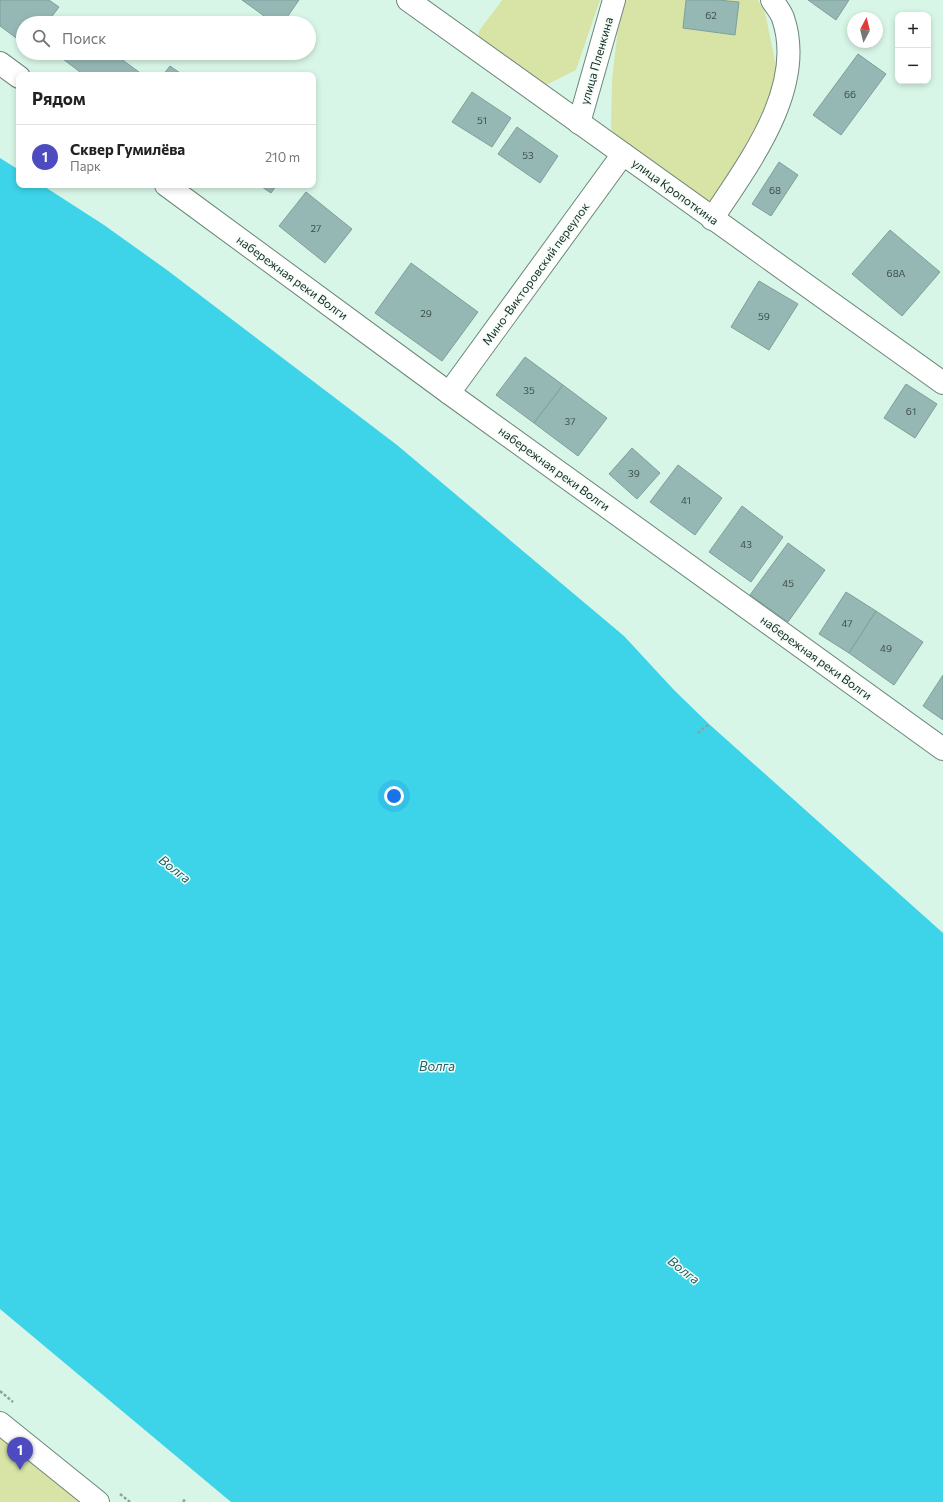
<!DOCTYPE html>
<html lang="ru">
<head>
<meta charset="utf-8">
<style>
	:root { --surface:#fff; --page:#f6f6f6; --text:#222; --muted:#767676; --line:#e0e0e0; --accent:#4e4bc1 }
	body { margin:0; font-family:Commissioner,sans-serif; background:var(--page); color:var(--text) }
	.controls { position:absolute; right:12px; top:12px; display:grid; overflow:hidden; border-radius:8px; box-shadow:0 2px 6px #0003 }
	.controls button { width:36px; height:36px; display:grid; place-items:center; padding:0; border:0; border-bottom:1px solid var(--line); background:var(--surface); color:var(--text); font:20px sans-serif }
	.compass { position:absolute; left:847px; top:12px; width:36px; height:36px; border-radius:50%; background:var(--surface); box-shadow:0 2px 6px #0003; rotate:7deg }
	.you { position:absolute; left:394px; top:796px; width:14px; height:14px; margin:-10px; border:3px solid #fff; border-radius:50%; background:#1a73e8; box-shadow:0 0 0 6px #1a73e833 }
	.badge { display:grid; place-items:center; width:26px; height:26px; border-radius:50%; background:var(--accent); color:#fff; font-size:13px; font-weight:700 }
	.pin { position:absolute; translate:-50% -33px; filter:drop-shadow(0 1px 2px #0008) }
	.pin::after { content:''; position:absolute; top:21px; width:14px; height:12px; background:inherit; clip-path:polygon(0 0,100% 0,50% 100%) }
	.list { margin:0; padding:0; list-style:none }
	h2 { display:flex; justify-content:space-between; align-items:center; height:52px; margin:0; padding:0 16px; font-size:17px }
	h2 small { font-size:13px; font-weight:400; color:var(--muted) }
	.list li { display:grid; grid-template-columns:26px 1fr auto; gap:12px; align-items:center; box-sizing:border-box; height:64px; padding:0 16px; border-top:1px solid var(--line) }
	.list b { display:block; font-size:15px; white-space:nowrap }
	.list p { margin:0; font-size:13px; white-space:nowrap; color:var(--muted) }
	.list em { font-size:13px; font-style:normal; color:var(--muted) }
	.icon { flex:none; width:22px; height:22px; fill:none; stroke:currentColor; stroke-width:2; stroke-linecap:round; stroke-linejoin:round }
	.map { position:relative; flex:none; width:943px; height:1502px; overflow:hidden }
	.search { position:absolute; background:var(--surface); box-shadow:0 2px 6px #0003; left:16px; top:16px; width:300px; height:44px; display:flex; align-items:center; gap:10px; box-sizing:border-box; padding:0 14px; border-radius:22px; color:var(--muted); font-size:15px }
	.panel { position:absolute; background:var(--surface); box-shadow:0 2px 6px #0003; left:16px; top:72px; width:300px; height:116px; border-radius:8px }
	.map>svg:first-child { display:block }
	.green { fill:#d8e4a5 }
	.water { fill:#3dd4e9 }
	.building { fill:#96b8b4; stroke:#7ea09c }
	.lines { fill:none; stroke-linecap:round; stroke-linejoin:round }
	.minor-casing { stroke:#6b8779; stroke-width:24 }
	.path { stroke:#8da398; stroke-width:2.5; stroke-dasharray:3 2; stroke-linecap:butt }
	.minor { stroke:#fff; stroke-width:22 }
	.labels { text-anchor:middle; stroke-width:3; stroke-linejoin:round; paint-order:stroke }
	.number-label { font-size:10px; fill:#3e504a }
	.street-label { font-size:12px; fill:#212d27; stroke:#f2fef8 }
	.water-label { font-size:13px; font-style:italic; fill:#245f68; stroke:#f2fef8 }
</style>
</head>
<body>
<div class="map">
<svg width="943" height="1502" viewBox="0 0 943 1502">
	<rect width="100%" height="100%" fill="#d8f6e7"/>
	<g class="green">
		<polygon points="502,0 600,0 576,70 542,87 478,40 479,31"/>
		<polygon points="623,0 758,0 765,12 777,71 765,116 722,197 704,206 621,149 611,128 612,79 620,11"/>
		<polygon points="0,1437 81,1502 0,1502"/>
	</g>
	<polygon class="water" points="0,158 19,170 19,185 42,185 104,225 167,270 397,445 624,636 674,690 709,724 943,933 943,1502 231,1502 0,1309"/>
	<g class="building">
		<polygon points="0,0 49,0 59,7 47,23 23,23 23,43 0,26"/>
		<polygon points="242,0 299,0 283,23 274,23"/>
		<polygon points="686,0 718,0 739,2 735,35 683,28"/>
		<polygon points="808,0 849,0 836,20"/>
		<polygon points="55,53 113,53 139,72 137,75 84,75"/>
		<polygon points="858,54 886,74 841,135 813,115"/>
		<polygon points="170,66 183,75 163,75"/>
		<polygon points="472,92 511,118 492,147 452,122"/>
		<polygon points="517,127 558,156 540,183 498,154"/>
		<polygon points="779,162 798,175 771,216 752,204"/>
		<polygon points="259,185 277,185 271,193"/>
		<polygon points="306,192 352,229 325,263 279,226"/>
		<polygon points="890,230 940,272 902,316 852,274"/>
		<polygon points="411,263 478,312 442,361 375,313"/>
		<polygon points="759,281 798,304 769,350 731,327"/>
		<polygon points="525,357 563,385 534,423 496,395"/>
		<polygon points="906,384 937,404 915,438 884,418"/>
		<polygon points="563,385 607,418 578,456 534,423"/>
		<polygon points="632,448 660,473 637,499 609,474"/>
		<polygon points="678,465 722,498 695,535 650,502"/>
		<polygon points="742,506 783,537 751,582 709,552"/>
		<polygon points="788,543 825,570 788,622 750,595"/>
		<polygon points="846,592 876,611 849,653 819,634"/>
		<polygon points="876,611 923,642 894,685 849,653"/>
		<polygon points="943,675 943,720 923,706"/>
	</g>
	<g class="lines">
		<g class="minor-casing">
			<g id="minor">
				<polyline points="408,0 943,383"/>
				<polyline points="0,63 19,77"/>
				<polyline points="579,123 614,0"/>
				<polyline points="166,185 449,393 943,749"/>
				<path d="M712 219C748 164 807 88 783 18 781 12 775 5 772 0"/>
				<polyline points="449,393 623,154"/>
				<polyline points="0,1423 98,1502"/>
			</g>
		</g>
		<g class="path">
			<polyline points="698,733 709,724"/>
			<polyline points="0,1391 13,1402"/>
			<polyline points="120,1494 130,1502"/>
			<polyline points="183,1502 186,1498"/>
		</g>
		<use href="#minor" class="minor"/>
	</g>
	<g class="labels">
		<g class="number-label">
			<text x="711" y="19">62</text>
			<text x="850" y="98">66</text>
			<text x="482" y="124">51</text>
			<text x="528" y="159">53</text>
			<text x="775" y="194">68</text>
			<text x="316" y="232">27</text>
			<text x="896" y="277">68А</text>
			<text x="426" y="317">29</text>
			<text x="764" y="320">59</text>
			<text x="529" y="394">35</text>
			<text x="911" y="415">61</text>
			<text x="570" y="425">37</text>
			<text x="634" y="477">39</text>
			<text x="686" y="504">41</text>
			<text x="746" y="548">43</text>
			<text x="788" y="587">45</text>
			<text x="847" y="627">47</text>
			<text x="886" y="652">49</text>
		</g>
		<g class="street-label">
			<text transform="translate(597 61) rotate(-74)" y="4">улица Пленкина</text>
			<text transform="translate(675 192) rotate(36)" y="4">улица Кропоткина</text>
			<text transform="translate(536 274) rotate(-54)" y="4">Мино-Викторовский переулок</text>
			<text transform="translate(292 278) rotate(36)" y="4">набережная реки Волги</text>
			<text transform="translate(554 469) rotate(36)" y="4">набережная реки Волги</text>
			<text transform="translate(816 658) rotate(36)" y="4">набережная реки Волги</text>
		</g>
		<g class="water-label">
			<text transform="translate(175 869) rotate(38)" y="5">Волга</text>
			<text x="437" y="1071">Волга</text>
			<text transform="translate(684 1270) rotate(38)" y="5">Волга</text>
		</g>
	</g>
</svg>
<div class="controls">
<button>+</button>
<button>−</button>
</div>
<svg class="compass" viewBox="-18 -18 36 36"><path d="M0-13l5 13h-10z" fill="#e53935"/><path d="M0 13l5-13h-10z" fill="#767676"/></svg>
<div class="you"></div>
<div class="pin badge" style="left:20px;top:1470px">1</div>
<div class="search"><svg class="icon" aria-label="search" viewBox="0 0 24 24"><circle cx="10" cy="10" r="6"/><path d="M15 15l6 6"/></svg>Поиск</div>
<section class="panel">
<h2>Рядом<small></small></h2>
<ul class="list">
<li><span class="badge">1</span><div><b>Сквер Гумилёва</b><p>Парк</p></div><em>210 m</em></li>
</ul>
</section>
</div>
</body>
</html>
